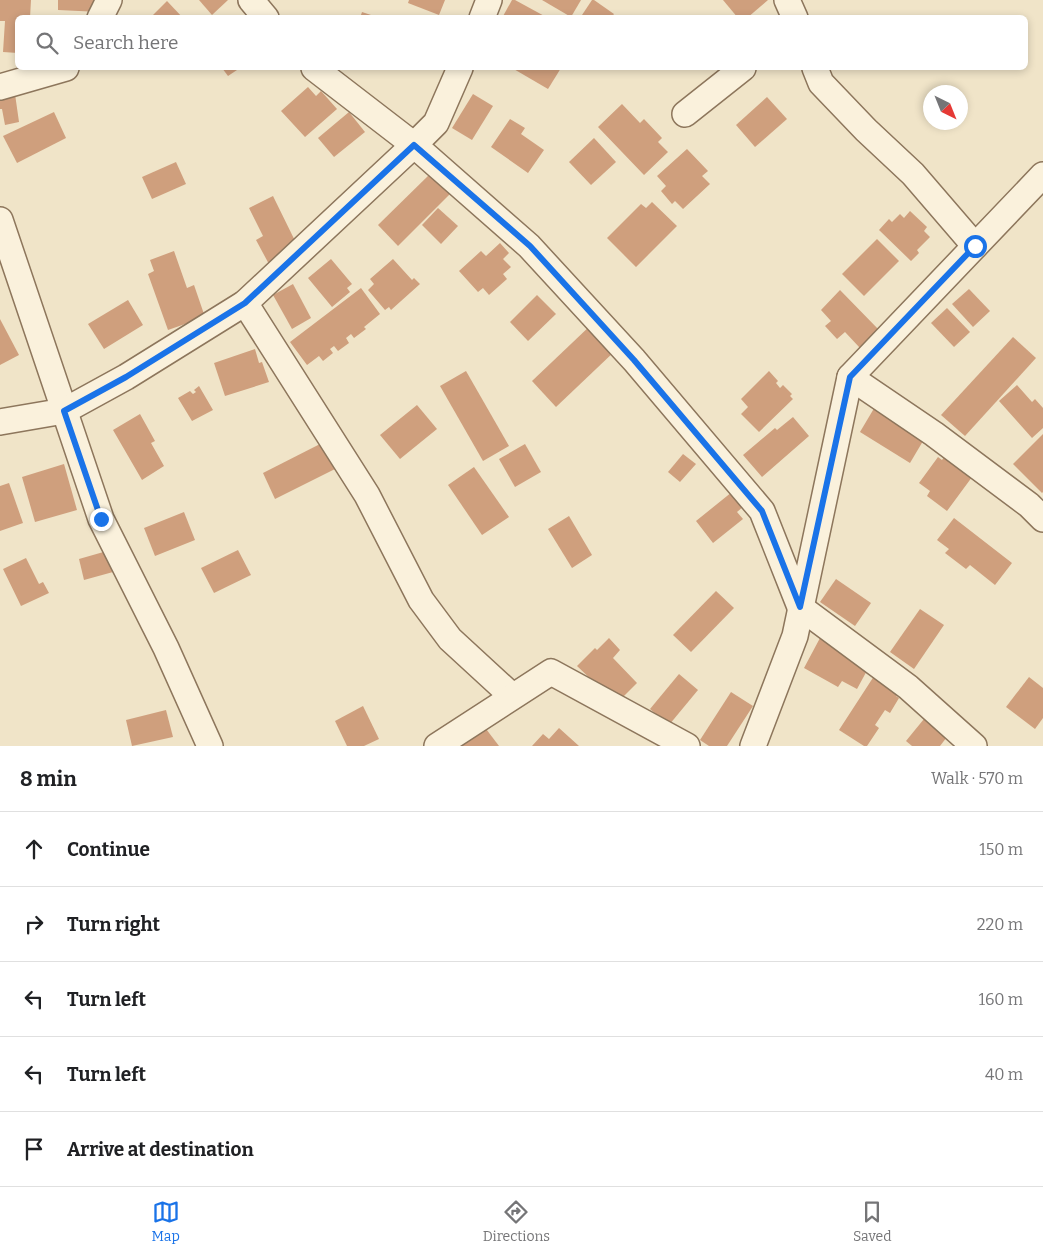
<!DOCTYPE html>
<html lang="en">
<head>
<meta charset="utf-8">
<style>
	:root { --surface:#fff; --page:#f6f6f6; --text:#202124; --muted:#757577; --line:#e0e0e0; --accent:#1a73e8 }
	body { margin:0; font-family:Bitter,serif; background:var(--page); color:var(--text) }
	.compass { position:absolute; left:923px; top:85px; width:45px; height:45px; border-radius:50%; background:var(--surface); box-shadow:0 2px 8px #0003; rotate:137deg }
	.stop { position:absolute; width:15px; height:15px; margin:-11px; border:4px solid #1a73e8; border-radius:50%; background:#fff }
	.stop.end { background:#1a73e8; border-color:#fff; box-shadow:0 1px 5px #0008 }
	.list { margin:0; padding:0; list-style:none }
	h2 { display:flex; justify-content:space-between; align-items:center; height:65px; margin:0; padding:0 20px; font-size:21px }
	h2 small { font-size:16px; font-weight:400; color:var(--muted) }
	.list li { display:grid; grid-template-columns:32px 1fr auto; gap:15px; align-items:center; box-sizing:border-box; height:75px; padding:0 20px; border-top:1px solid var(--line) }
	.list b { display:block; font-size:19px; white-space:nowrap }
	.list em { font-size:16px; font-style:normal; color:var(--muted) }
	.icon { flex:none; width:28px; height:28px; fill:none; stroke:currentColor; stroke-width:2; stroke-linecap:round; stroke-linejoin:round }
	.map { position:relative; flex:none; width:1043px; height:746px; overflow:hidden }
	.search { position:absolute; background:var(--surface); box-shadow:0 2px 8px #0003; left:15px; right:15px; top:15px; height:55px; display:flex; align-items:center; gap:12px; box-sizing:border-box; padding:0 18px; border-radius:8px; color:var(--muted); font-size:19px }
	.sheet { height:440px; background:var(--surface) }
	nav { display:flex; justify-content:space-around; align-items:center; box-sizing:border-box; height:70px; border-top:1px solid var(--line); background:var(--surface); font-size:14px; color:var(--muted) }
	nav a { display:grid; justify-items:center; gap:2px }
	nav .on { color:var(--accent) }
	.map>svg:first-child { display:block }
	.building { fill:#cf9f7d }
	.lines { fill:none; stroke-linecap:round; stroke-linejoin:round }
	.minor-casing { stroke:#8d765c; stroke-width:28 }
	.minor { stroke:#faf1dc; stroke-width:25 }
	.route { stroke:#1a73e8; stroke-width:6 }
</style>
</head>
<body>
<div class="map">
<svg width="1043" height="746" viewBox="0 0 1043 746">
	<rect width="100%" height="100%" fill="#f0e4c8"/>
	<g class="building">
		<polygon points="0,0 31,0 30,18 18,18 18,53 3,52 5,21 0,21"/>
		<polygon points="58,0 101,0 100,12 58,10"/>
		<polygon points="199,0 228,0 212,15"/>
		<polygon points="409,0 445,0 439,15 408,3"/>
		<polygon points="512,0 515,0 548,18 502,18"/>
		<polygon points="542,0 581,0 571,17"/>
		<polygon points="592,0 594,0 614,14 611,18 580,18"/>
		<polygon points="723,0 768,0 747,18 738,18"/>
		<polygon points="167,1 183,18 150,18"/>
		<polygon points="362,12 377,17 377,18 360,18"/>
		<polygon points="222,68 240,68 228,76"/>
		<polygon points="512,68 561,68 548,89"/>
		<polygon points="308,87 316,96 321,91 337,109 305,137 281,111"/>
		<polygon points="15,94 19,122 5,125 2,109 0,109 0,96"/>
		<polygon points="473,94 493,106 472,140 452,128"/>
		<polygon points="767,97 787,119 755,147 736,125"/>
		<polygon points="622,104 640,123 644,119 662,138 658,142 668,152 644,175 598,127"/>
		<polygon points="54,112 66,138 17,163 3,136"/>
		<polygon points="349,112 365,132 334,157 318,138"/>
		<polygon points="510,119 525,128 521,134 544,150 528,173 491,147"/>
		<polygon points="594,138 616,162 591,185 569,162"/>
		<polygon points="687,149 708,171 702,176 710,184 683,209 675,201 672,204 661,191 666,186 657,176"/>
		<polygon points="176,162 186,184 152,199 142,177"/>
		<polygon points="430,174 450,194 398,246 378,225"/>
		<polygon points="273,196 300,251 270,266 256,240 263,236 249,208"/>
		<polygon points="652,202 677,226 636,267 607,238 641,204 646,208"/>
		<polygon points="438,208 458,226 441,244 422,225"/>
		<polygon points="910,211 927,227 924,231 930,237 917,250 919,253 911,261 879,230 889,219 892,222 900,214 904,218"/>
		<polygon points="877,239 899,261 864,296 842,274"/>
		<polygon points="500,243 509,253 503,259 511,267 503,274 507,279 489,295 483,288 478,292 459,271 481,251 486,256"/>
		<polygon points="174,251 187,288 194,285 205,317 168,330 148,274 154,271 150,260"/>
		<polygon points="331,259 352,284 347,288 350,292 332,307 308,278"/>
		<polygon points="393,259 412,280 414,278 420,284 391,310 389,307 385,310 368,290 374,284 370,279"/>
		<polygon points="293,284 311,318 292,329 273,295"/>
		<polygon points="361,288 380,314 364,327 366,329 354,338 351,334 346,338 349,343 338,351 334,346 330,349 333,353 323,361 319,356 307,365 290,342"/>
		<polygon points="969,289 990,311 973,327 952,304"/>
		<polygon points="840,290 879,330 860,348 845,332 837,339 825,326 831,321 821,310"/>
		<polygon points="537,295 556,314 528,341 510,322"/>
		<polygon points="128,300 143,325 104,349 88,324"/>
		<polygon points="947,308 970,332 954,347 931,323"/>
		<polygon points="0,319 19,355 0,365"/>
		<polygon points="592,324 616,350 556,407 532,381"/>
		<polygon points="1013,337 1036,358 965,436 941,415"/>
		<polygon points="255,349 259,363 262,362 269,382 225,396 214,363"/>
		<polygon points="466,371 509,446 483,461 440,386"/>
		<polygon points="769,371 778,381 776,383 780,388 783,385 792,394 790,396 793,399 759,432 741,414 748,407 741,399"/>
		<polygon points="1017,385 1032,402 1035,399 1043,408 1043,428 1032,438 999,401"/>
		<polygon points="199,386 213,410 192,421 178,398 190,391 193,394 196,392 194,390"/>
		<polygon points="417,405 437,429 400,459 380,435"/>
		<polygon points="876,405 926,436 910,463 860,432"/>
		<polygon points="140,414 155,441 151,443 164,466 142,480 113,430"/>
		<polygon points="793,417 809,436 762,477 743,455 775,428 777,430"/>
		<polygon points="1043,434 1043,492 1042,493 1013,464"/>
		<polygon points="322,443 335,469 275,499 263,473"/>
		<polygon points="525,444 541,472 515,487 499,459"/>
		<polygon points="947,453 975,473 947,511 927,496 930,491 919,483 938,457 942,460"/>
		<polygon points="683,454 696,464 680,482 668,472"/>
		<polygon points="64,464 77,510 35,522 22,477"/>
		<polygon points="474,467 509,517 482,535 448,485"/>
		<polygon points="9,483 23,523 0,531 0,486"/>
		<polygon points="732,492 744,506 737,512 743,519 713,543 696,521"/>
		<polygon points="184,512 195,540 155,556 144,528"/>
		<polygon points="569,516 592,555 572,568 548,529"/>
		<polygon points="954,518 1012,563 995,585 970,565 966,569 945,553 949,549 937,540"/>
		<polygon points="238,550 251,575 214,593 201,568"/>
		<polygon points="107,551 113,572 84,580 79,559"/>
		<polygon points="26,558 39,584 43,582 49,593 21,606 3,569"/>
		<polygon points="836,579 871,603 855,626 820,602"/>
		<polygon points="716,591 734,608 691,652 673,635"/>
		<polygon points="920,609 944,625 914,669 890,652"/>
		<polygon points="609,638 620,650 613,658 637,683 621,699 610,689 607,692 599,684 597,685 577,666 595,648 597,650"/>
		<polygon points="820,638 870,665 857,689 842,681 838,687 804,668"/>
		<polygon points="878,670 903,686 896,696 899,698 890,713 885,710 875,725 879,728 867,746 864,746 839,730"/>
		<polygon points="679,674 698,690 669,725 650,709"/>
		<polygon points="1029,677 1043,688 1043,718 1035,729 1006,707"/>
		<polygon points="731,692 753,706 727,746 709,746 700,740"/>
		<polygon points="363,706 379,739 364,746 347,746 335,721"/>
		<polygon points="166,710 173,737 132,746 126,720"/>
		<polygon points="928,714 950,733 940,746 912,746 906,741"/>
		<polygon points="480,721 499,746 457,746"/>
		<polygon points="559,728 579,746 532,746 543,734 549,739"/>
	</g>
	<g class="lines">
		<g class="minor-casing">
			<g id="minor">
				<polyline points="251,0 266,18"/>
				<polyline points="787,0 795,18"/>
				<polyline points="100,18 109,0"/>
				<polyline points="482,18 489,0"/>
				<polyline points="314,68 414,145 529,246 634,360 762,511 800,607 908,687 974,746"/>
				<polyline points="815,68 821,83 866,130 913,174 975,246"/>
				<polyline points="0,87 66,68"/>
				<polyline points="685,114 743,68"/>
				<polyline points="0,220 101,519 166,648 210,746"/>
				<polyline points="245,303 367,495 421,600 450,639 512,696"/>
				<polyline points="850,377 934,434 1029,505 1043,519"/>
				<polyline points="0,422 64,411 126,377 245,303 414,145 436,123 460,68"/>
				<polyline points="437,746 551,672 687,746"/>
				<polyline points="753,746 795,636 850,377 1043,175"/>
			</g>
		</g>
		<use href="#minor" class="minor"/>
	</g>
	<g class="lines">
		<polyline class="route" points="101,519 64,411 126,377 245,303 414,145 530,246 634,360 762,511 800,607 850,377 975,246"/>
	</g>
</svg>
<svg class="compass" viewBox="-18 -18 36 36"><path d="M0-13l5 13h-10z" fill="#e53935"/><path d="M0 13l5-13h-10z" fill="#757577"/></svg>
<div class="stop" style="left:975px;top:246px"></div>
<div class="stop end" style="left:101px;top:519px"></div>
<div class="search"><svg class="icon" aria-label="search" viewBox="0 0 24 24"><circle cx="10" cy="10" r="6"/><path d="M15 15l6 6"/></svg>Search here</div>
</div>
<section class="sheet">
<h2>8 min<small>Walk · 570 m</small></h2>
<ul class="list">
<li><svg class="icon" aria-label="ahead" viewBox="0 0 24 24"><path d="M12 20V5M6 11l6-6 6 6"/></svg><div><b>Continue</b></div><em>150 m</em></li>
<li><svg class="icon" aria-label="right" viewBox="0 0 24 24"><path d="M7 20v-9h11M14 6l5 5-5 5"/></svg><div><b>Turn right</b></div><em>220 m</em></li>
<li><svg class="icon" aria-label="left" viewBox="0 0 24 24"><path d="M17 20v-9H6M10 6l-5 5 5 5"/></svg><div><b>Turn left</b></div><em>160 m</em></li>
<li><svg class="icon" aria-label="left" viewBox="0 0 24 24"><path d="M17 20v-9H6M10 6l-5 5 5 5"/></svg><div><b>Turn left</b></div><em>40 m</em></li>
<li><svg class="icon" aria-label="arrive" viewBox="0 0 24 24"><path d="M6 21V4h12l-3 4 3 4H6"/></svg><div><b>Arrive at destination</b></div></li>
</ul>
</section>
<nav>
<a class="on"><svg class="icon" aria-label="map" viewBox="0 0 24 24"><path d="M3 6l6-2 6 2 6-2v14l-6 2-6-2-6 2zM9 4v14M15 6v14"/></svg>Map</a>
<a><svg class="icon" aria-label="directions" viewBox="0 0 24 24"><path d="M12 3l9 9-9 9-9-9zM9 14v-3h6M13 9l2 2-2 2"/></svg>Directions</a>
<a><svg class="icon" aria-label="saved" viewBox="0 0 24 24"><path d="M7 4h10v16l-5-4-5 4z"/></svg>Saved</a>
</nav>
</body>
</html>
